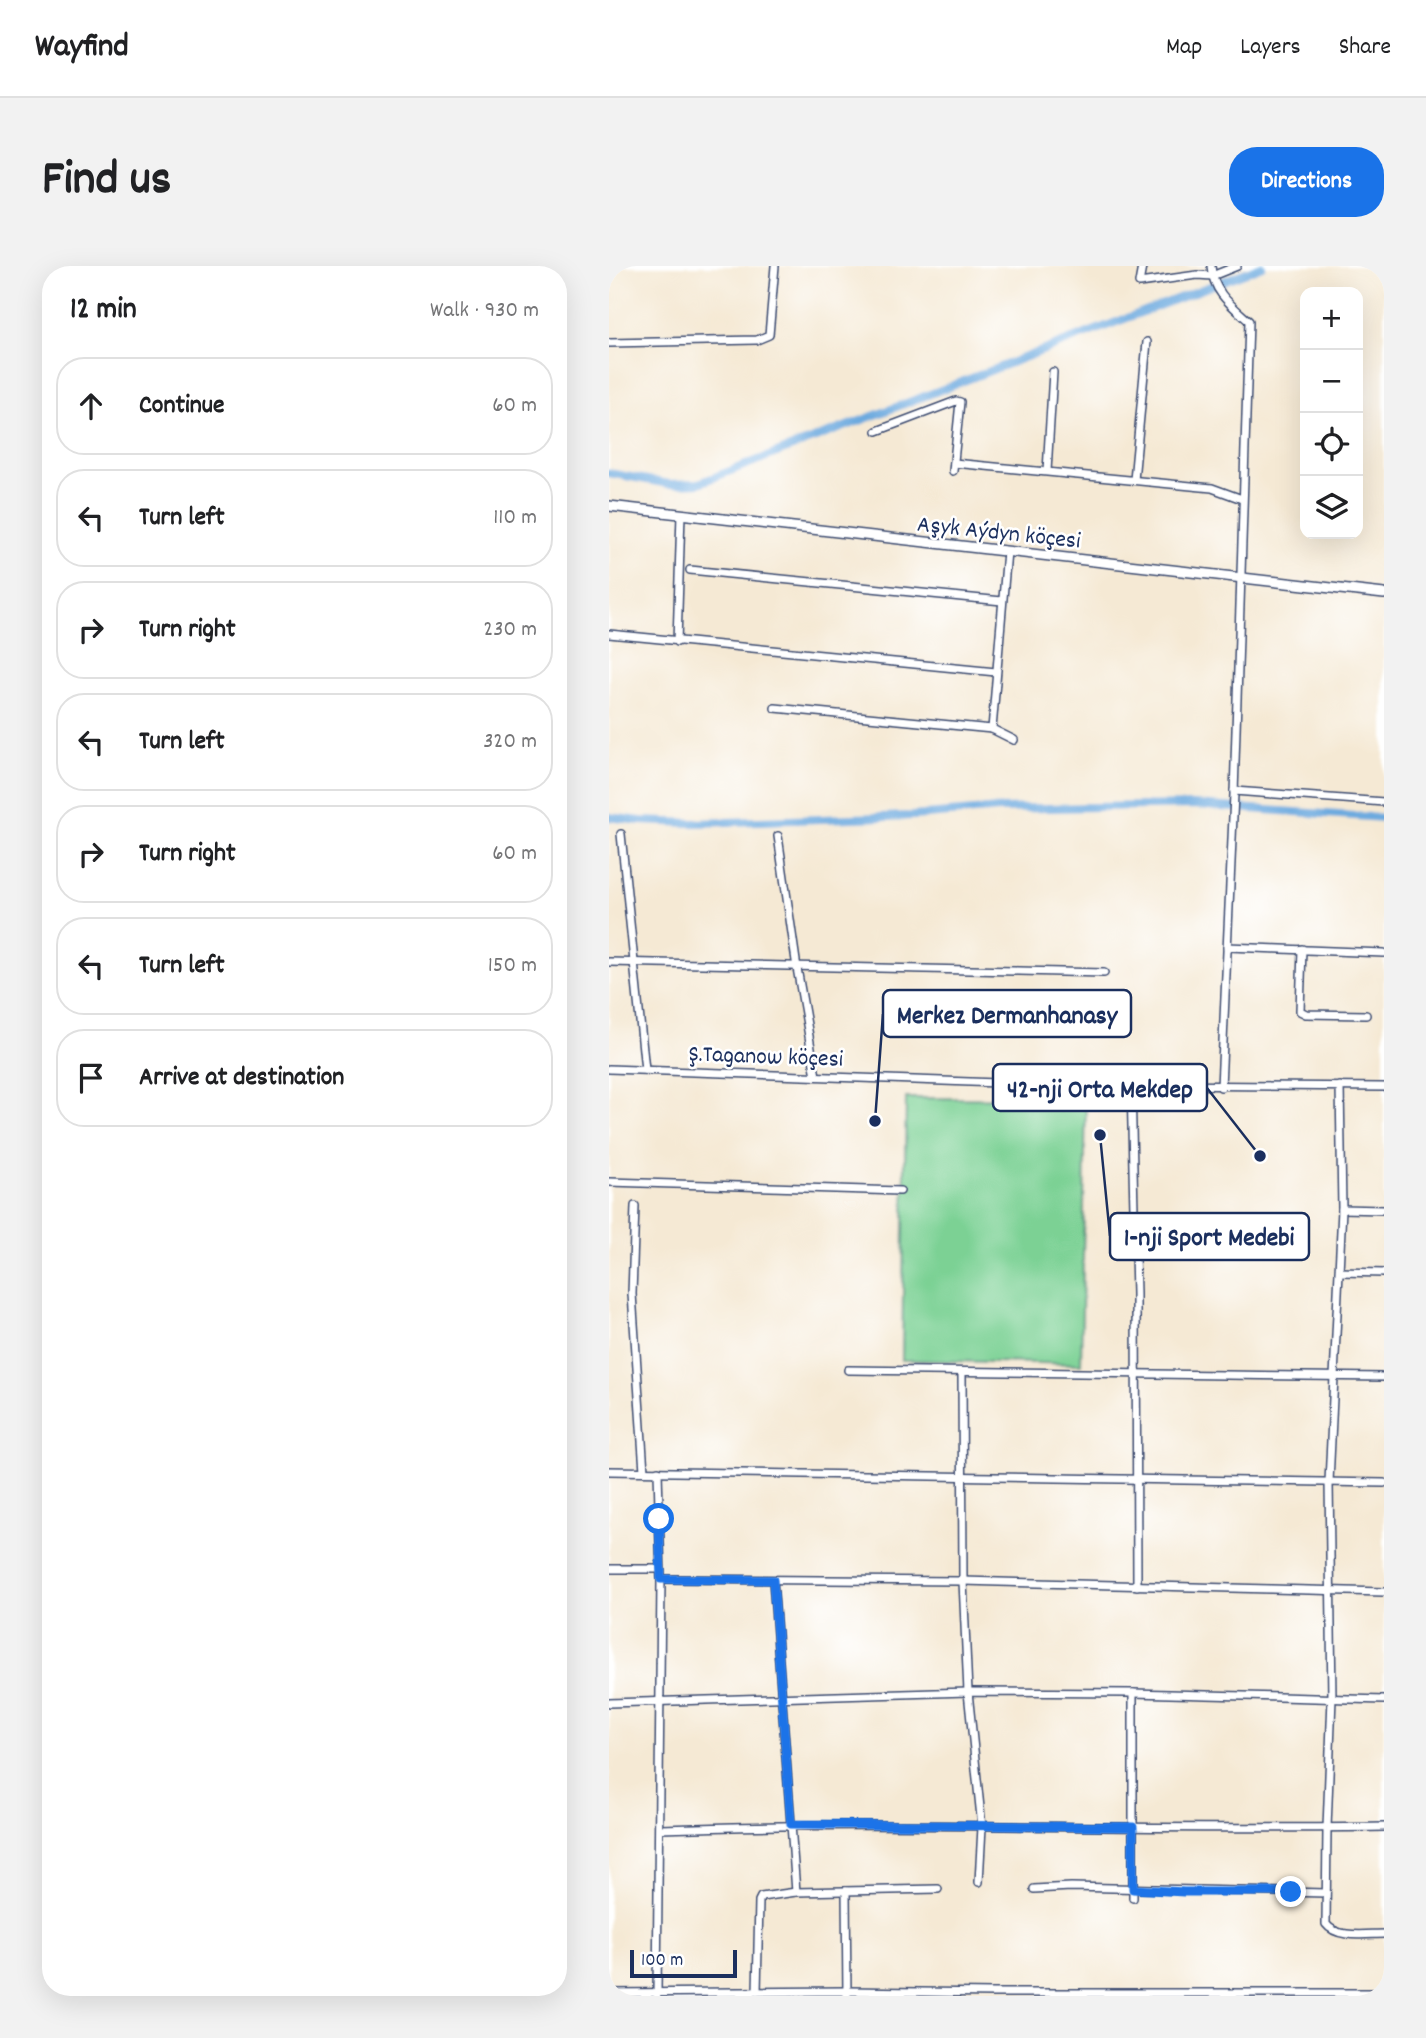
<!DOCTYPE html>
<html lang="en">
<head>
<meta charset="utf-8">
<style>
	:root { --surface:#fff; --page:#f2f2f2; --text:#202124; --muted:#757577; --line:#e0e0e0; --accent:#1a73e8 }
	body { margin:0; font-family:Dekko,sans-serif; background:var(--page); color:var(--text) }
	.controls { position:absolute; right:21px; top:21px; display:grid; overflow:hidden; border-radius:14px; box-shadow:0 7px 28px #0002 }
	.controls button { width:63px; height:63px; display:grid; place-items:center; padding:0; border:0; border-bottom:2px solid var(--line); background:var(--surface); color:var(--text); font:35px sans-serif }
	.scale { position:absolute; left:21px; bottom:18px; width:107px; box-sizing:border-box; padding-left:7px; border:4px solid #1b2f5e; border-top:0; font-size:19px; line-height:24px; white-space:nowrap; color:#1b2f5e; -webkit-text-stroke:5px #fff; paint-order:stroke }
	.stop { position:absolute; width:21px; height:21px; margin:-16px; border:5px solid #1a73e8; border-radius:50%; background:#fff }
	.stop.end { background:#1a73e8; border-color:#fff; box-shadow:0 2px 7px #0008 }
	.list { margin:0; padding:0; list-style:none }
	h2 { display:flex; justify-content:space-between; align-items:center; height:91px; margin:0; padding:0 28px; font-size:30px }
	h2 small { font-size:23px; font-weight:400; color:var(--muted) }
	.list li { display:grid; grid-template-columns:46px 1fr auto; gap:21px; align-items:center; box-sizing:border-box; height:98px; margin:0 14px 14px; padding:0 14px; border:2px solid var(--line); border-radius:28px }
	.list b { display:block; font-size:26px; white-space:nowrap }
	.list em { font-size:23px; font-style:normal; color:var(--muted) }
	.icon { flex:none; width:38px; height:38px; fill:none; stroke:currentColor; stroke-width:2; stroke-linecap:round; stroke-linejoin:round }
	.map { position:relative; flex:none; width:775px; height:1730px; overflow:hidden; border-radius:28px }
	header { display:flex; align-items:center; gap:42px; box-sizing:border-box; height:98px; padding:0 35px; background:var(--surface); border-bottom:2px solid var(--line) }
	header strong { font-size:33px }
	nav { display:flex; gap:38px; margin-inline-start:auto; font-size:24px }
	.intro { display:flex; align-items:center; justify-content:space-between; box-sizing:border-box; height:168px; padding:0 42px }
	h1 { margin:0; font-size:49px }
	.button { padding:18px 32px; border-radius:28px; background:var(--accent); color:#fff; font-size:24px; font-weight:700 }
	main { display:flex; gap:42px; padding:0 42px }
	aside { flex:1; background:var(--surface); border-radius:28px; box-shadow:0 7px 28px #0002 }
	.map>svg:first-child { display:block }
	.green { fill:#7cd194; stroke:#4c8079; stroke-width:2 }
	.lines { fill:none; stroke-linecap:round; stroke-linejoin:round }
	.canal { stroke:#6daadf; stroke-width:8 }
	.minor-casing { stroke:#3c4b70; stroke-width:10 }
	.major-casing { stroke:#3c4b70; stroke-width:12 }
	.minor { stroke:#fff; stroke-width:7 }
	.major { stroke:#fff; stroke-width:9 }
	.route { stroke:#1a73e8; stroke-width:9 }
	.labels { text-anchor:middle; stroke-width:5; stroke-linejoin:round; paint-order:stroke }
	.street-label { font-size:24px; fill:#1b2f5e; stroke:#fff }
	.leader { fill:none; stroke:#1b2f5e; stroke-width:2.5 }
	.callout-dot { fill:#1b2f5e; stroke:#fff; stroke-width:2.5 }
	.callout { fill:#fff; stroke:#1b2f5e; stroke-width:2.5 }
	.callout-label { font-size:26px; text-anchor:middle; font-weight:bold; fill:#1b2f5e }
</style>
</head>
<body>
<header>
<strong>Wayfind</strong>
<nav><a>Map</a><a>Layers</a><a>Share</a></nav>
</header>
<div class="intro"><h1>Find us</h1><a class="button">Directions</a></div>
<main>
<aside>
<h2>12 min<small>Walk · 930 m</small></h2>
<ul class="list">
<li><svg class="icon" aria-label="ahead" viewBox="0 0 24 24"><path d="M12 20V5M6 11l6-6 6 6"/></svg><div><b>Continue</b></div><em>60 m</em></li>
<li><svg class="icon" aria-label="left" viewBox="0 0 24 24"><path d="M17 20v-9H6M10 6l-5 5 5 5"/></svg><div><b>Turn left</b></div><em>110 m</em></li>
<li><svg class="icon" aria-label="right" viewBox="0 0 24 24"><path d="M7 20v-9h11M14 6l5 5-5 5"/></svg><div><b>Turn right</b></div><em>230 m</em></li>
<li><svg class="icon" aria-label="left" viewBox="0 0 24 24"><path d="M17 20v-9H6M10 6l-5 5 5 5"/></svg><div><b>Turn left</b></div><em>320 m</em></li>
<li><svg class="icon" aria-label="right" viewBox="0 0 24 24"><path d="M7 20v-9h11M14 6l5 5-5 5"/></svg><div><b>Turn right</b></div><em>60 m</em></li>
<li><svg class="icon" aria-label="left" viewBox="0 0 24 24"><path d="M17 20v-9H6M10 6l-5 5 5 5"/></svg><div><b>Turn left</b></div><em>150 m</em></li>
<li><svg class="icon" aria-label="arrive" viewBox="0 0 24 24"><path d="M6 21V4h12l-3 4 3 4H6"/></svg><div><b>Arrive at destination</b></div></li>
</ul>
</aside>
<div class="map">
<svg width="775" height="1730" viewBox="0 0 775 1730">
	<rect width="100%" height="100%" fill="#fff"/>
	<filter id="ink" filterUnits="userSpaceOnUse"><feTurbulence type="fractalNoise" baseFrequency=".0143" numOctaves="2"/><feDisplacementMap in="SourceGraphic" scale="14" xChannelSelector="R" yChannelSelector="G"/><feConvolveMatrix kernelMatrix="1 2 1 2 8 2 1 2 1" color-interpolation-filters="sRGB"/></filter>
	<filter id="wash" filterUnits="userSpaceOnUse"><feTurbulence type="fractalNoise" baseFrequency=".00686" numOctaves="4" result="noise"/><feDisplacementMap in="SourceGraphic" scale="28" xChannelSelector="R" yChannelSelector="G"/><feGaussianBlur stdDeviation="1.57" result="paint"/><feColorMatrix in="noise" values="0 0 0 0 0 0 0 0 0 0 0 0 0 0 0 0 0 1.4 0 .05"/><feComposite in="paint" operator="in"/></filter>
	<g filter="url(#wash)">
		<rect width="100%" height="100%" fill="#f5e9d4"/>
		<polygon class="green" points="297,832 477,833 472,1098 293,1094"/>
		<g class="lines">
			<g class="canal">
				<polyline points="0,207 60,218 90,217 653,0"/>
				<polyline points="0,551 32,555 84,557 304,550 390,543 585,539 775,552"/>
			</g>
		</g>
	</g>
	<g filter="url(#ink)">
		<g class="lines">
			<g class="minor-casing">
				<g id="minor">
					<path d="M602 0C604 26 622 39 640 55L625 528 612 821"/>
					<polyline points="533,1 530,17 588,9 603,10 628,0"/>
					<polyline points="0,77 148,74 160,69 166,0"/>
					<polyline points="268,165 347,135 351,136 344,205"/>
					<polyline points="345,197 603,222 633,233"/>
					<polyline points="438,205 444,106"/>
					<polyline points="525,214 538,76"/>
					<polyline points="398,285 383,463 405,474"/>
					<polyline points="81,304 393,335"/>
					<polyline points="0,368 387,406"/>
					<polyline points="68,376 72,248"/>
					<polyline points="166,442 383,463"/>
					<polyline points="625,525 775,536"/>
					<polyline points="12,568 36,804"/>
					<polyline points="169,570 188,702 207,810"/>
					<polyline points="618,681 775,687"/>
					<polyline points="693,683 691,745 697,748 757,749"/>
					<polyline points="0,696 495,707"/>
					<polyline points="0,803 419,818 775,821"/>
					<polyline points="522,819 527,1028 528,1320"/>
					<path d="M731 820 733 943 720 1216 723 1432 718 1562 717 1658C728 1673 758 1668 775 1668"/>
					<polyline points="0,916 291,925"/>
					<polyline points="26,940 23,1028 35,1205"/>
					<polyline points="733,943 775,944"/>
					<polyline points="731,1006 775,1007"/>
					<polyline points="239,1104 775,1111"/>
					<polyline points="353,1106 354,1315 359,1426 373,1561 370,1616"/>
					<polyline points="0,1205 775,1217"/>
					<polyline points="0,1303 51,1303"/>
					<polyline points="52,1313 354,1315 775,1326"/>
					<polyline points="164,1314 187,1626"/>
					<polyline points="524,1427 524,1632"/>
					<polyline points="0,1437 359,1426 524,1427 775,1434"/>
					<path d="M51 1563C292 1554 534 1565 775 1561"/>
					<polyline points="425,1623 462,1621 717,1627"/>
					<polyline points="237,1625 238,1730"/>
					<polyline points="148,1726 150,1635 152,1631 187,1626 329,1623"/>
					<polyline points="0,1727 238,1725 384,1727 775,1727"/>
					<polyline points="48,1729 52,1313 49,1205"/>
				</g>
			</g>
			<g class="major-casing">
				<polyline id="major" points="0,240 775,328"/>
			</g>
			<use href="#minor" class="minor"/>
			<use href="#major" class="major"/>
		</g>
	</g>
	<g class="lines" filter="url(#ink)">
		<polyline class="route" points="50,1253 52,1313 164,1314 182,1558 524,1561 524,1623 575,1626 682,1626"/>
	</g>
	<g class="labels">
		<g class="street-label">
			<text transform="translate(390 265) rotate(6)" y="8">Aşyk Aýdyn köçesi</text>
			<text transform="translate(157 789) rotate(2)" y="8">Ş.Taganow köçesi</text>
		</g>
	</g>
	<path class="leader" d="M266 855L274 748M651 890L598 822M491 869L501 970"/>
	<g class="callout-dot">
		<circle cx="266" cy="855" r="7"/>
		<circle cx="651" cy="890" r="7"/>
		<circle cx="491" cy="869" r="7"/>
	</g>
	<g class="callout">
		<rect x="274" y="724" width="248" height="47" rx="7"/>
		<rect x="384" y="798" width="214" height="47" rx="7"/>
		<rect x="501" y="947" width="199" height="47" rx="7"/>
	</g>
	<g class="callout-label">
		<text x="398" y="757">Merkez Dermanhanasy</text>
		<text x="491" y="831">42-nji Orta Mekdep</text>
		<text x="600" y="979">1-nji Sport Medebi</text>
	</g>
</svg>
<div class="controls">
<button>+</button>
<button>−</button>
<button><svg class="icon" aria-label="locate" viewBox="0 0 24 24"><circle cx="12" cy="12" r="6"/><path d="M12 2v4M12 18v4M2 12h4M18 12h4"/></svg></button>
<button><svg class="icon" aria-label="layers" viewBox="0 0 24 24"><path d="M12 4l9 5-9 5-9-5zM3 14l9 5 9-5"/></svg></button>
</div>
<div class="scale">100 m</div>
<div class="stop" style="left:50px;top:1253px"></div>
<div class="stop end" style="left:682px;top:1626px"></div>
</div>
</main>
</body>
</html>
